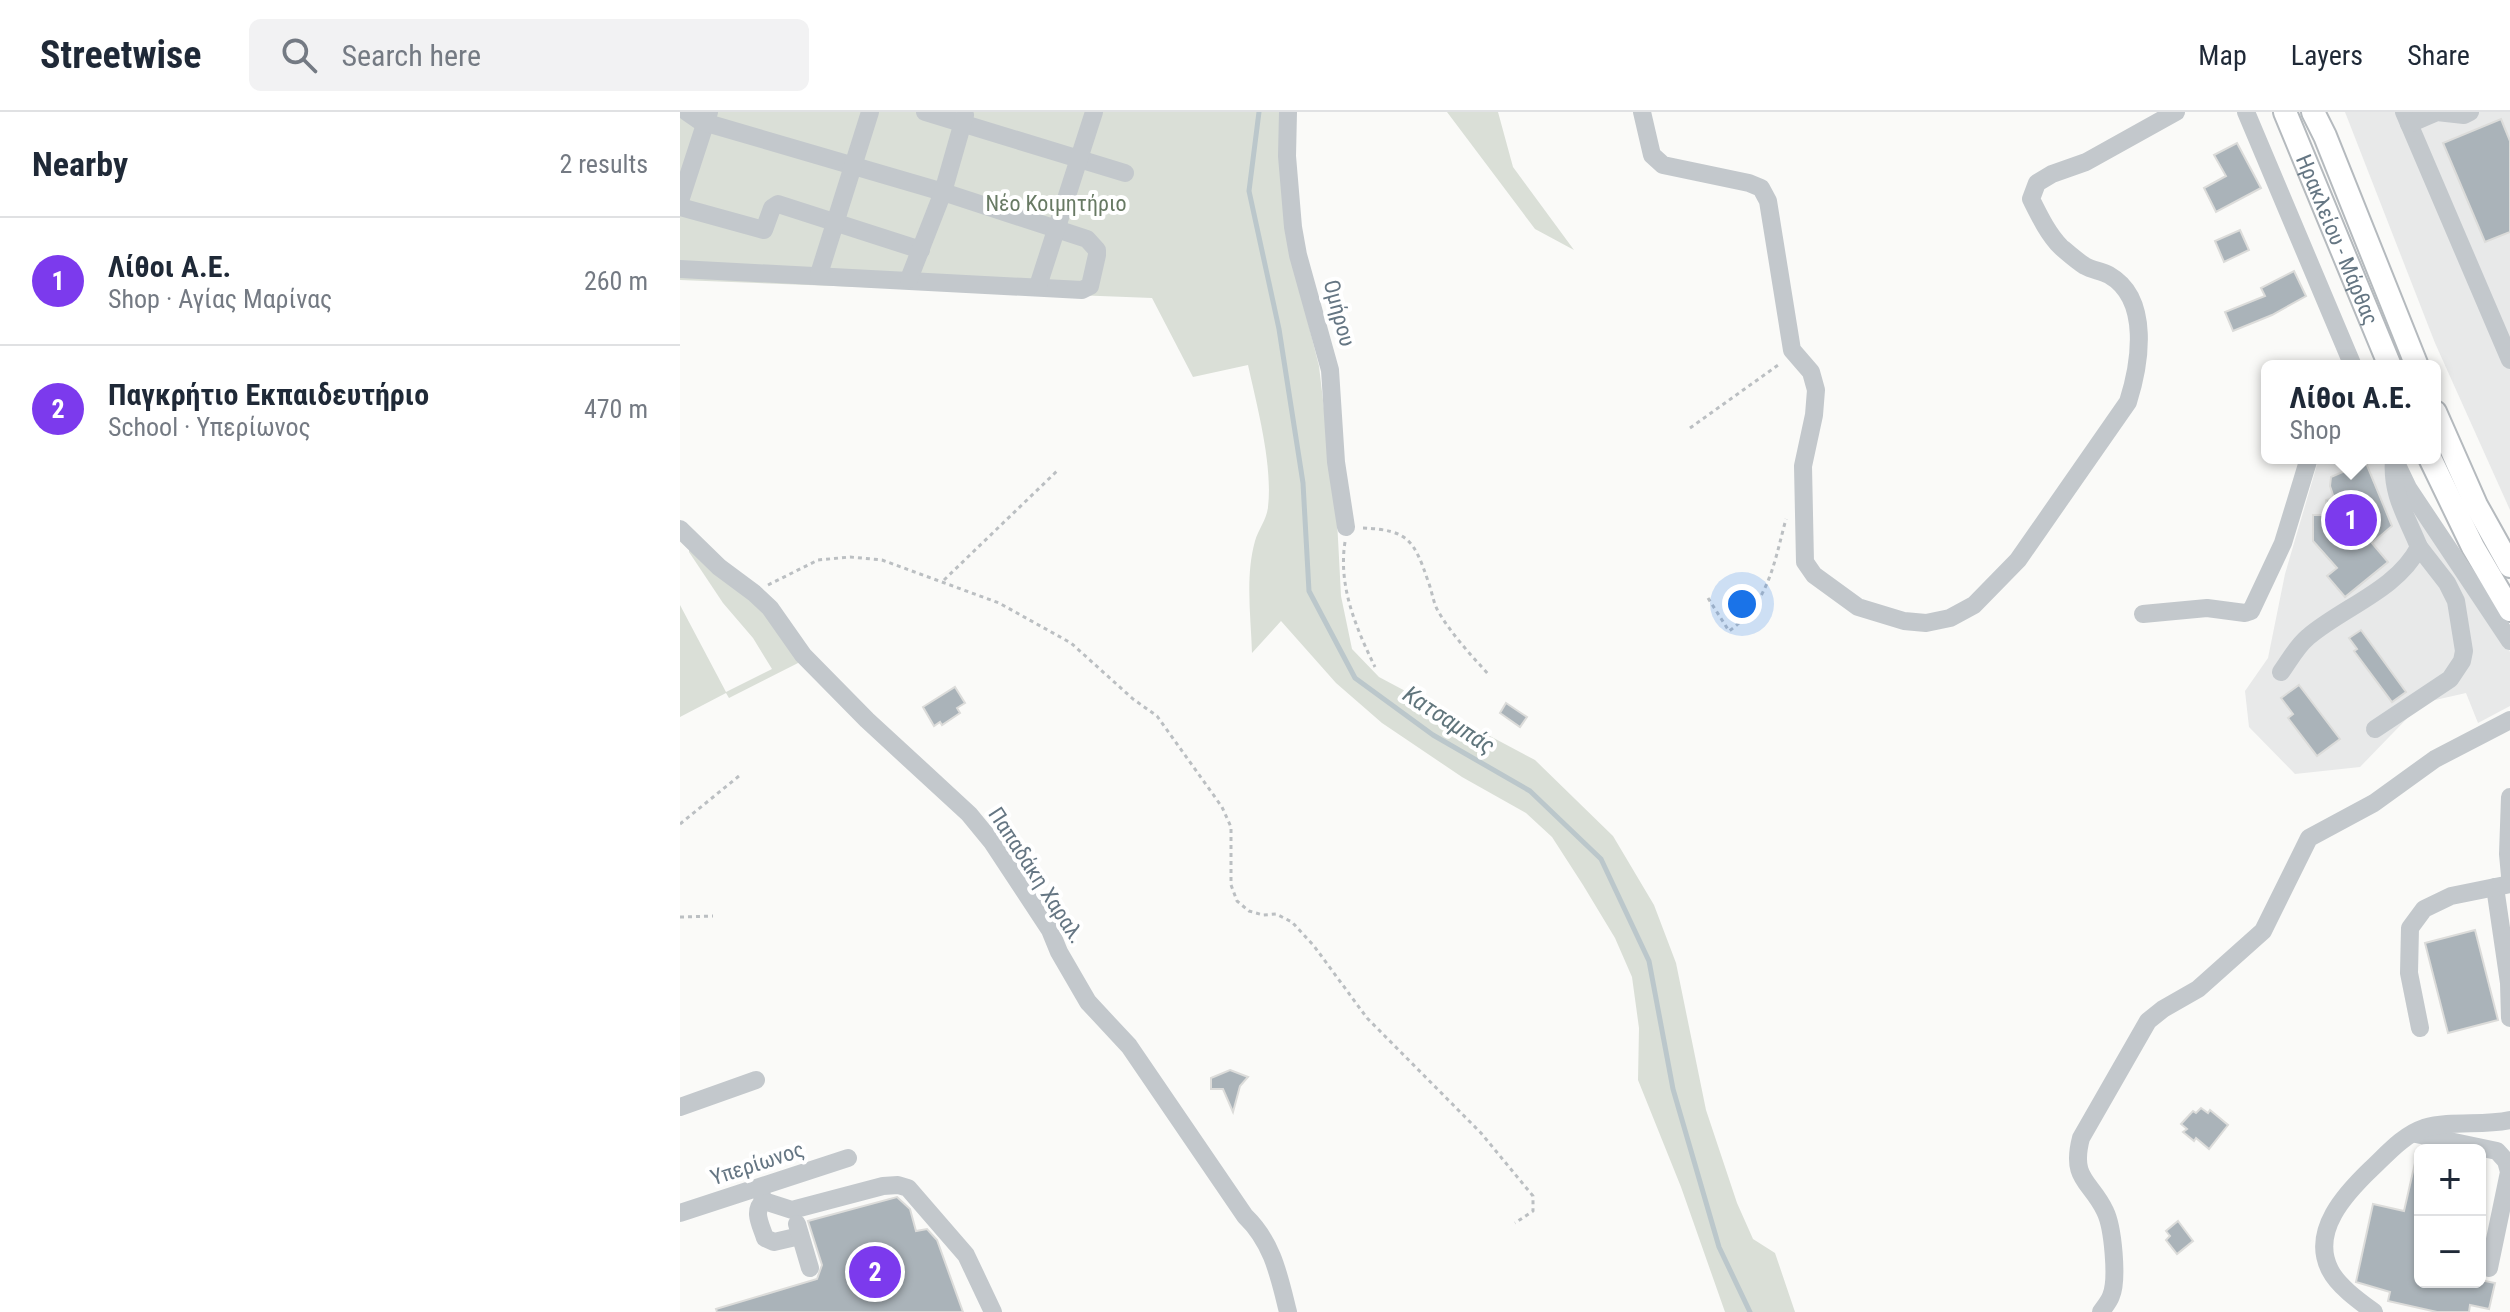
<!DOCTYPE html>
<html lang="en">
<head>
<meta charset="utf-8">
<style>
	:root { --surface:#fff; --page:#f2f2f3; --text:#1f2937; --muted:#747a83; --line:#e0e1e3; --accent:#7c3aed }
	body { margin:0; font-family:"Roboto Condensed",sans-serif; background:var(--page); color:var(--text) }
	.controls { position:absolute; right:24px; bottom:24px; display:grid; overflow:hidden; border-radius:12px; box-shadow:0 2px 6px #0004 }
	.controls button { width:72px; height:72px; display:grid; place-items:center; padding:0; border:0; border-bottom:2px solid var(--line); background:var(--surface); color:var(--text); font:40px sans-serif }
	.you { position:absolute; left:1062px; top:492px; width:28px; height:28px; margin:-20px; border:6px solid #fff; border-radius:50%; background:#1a73e8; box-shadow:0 0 0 12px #1a73e833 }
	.badge { display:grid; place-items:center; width:52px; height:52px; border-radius:50%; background:var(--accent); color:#fff; font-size:26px; font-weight:700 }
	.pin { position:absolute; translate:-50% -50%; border:4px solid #fff; box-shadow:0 2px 8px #0006 }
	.popup { position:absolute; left:1581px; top:248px; width:180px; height:104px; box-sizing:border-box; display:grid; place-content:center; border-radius:12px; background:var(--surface); filter:drop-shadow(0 2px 6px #0005); font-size:26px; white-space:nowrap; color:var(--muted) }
	.popup b { font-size:30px; color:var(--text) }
	.popup::after { content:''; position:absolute; left:50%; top:100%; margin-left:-16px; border:16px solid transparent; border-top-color:var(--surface) }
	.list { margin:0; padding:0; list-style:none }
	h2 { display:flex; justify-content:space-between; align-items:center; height:104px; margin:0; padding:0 32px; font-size:34px }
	h2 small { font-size:26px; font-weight:400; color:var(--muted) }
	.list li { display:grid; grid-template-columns:52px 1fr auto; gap:24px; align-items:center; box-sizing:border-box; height:128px; padding:0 32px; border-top:2px solid var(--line) }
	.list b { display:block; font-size:30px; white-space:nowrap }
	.list p { margin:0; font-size:26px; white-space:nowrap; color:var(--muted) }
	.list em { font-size:26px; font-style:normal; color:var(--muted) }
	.icon { flex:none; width:44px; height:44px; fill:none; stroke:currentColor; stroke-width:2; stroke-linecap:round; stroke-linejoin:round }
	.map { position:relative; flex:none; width:1830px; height:1200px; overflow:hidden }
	header { display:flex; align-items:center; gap:48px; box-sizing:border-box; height:112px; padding:0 40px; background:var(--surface); border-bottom:2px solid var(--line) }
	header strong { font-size:38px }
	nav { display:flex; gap:44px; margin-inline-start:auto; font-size:28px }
	.search { width:560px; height:72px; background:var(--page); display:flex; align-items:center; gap:20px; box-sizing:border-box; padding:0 28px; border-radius:12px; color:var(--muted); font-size:30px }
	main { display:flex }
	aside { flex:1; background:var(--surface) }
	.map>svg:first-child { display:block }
	.built { fill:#e8e9e9 }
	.green { fill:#dadfd7 }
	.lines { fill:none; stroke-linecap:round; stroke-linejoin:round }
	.stream { stroke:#bbc7cb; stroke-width:5 }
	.building { fill:#aab3b9; stroke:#dcdcda; stroke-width:2 }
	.major-casing { stroke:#b5babe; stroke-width:26 }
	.path { stroke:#bbbfc2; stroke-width:3; stroke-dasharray:4 4; stroke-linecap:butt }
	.minor { stroke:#c3c8cc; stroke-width:18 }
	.major { stroke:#fff; stroke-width:22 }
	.labels { text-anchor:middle; stroke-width:8; stroke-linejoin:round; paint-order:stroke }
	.park-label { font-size:22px; fill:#687a64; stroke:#fff }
	.street-label { font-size:22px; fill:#657683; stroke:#fff }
	.water-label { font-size:24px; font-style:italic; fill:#60757c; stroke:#fff }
</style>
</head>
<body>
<header>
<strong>Streetwise</strong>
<div class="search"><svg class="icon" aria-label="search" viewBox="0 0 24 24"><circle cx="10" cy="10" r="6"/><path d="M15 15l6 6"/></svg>Search here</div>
<nav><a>Map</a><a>Layers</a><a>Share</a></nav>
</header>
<main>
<aside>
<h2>Nearby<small>2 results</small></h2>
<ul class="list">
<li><span class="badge">1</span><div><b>Λίθοι Α.Ε.</b><p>Shop · Αγίας Μαρίνας</p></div><em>260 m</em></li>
<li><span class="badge">2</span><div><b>Παγκρήτιο Εκπαιδευτήριο</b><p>School · Υπερίωνος</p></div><em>470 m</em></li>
</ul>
</aside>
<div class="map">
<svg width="1830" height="1200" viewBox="0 0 1830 1200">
	<rect width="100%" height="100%" fill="#fafaf8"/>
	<g class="built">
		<polygon points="1665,0 1830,0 1830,398 1755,231"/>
		<polygon points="1639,346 1704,346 1713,374 1781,461 1827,533 1830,540 1830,594 1798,611 1786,581 1742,591 1680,655 1615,662 1569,615 1565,579 1588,546 1605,462"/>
	</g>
	<g class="green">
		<path d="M0 0H602L617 167 639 254 657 408 661 484 672 537 699 565 855 648 933 724 974 793 996 851 1026 998 1057 1091 1073 1127 1095 1141 1115 1200H1045L1001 1075 958 968 959 916 952 865 935 826 903 773 872 725 846 701 782 665 702 611 656 571 601 509 572 541C571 505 565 465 575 429 578 418 587 407 588 395 593 353 577 294 568 253L513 265 472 186 0 168Z"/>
		<polygon points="767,0 818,0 833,55 894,138 855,117"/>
		<polygon points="9,436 87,500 122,549 49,586 46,581 0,605 0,493 46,580 92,557 73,526 43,491 9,440"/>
	</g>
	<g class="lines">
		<polyline class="stream" points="579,0 569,79 599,217 623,371 629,479 675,566 753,623 850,679 921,747 969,849 993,977 1039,1135 1070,1200"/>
	</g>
	<g class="building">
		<polygon points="1821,7 1830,29 1830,120 1805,130 1763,31"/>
		<polygon points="1557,31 1581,76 1536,100 1524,76 1546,64 1534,43"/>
		<polygon points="1560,118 1569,138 1544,150 1535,129"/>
		<polygon points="1614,159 1626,184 1592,203 1553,219 1545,200 1585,184 1581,176"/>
		<polygon points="1668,346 1684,346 1712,414 1692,431 1708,450 1665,485 1647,464 1657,456 1633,429 1633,403 1646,403 1646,388 1654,386 1650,374 1651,365 1665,359 1661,349"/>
		<polygon points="1681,518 1726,580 1712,590 1674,539 1677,537 1669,526"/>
		<polygon points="1619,573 1660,627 1637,644 1608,606 1613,602 1601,586"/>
		<polygon points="275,575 285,591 277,596 280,601 262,613 260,610 254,614 243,595"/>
		<polygon points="826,591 847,605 840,615 820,601"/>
		<polygon points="1795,818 1818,908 1768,921 1745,831"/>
		<polygon points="550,958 568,965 560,974 553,1000 543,977 531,977 531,966"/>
		<polygon points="1521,996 1528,1001 1530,998 1548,1013 1529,1037 1516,1026 1514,1029 1503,1020 1507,1017 1501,1012 1513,999 1516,1001"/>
		<polygon points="1735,1051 1740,1052 1740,1170 1800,1170 1800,1168 1815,1171 1809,1197 1790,1193 1789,1200 1757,1200 1708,1189 1710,1180 1676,1170 1693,1092 1724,1099"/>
		<polygon points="217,1085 230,1097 236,1119 247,1117 257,1128 283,1200 37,1200 36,1197 137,1167 142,1153 128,1109"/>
		<polygon points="1498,1109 1513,1129 1497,1142 1486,1128 1490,1124 1486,1119"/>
	</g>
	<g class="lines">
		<g class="major-casing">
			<g id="major">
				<path id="s1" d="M1605 0 1710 254"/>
				<polyline points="1633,0 1645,24 1737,254"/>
				<polyline points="1755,300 1796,393 1830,454"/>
				<polyline points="1750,346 1793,435 1830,498"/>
			</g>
		</g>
		<g class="path">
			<polyline points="1010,316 1101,251"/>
			<path d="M683 416C728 418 734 428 748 469 752 479 753 490 758 499 772 523 791 543 809 563"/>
			<path d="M665 430C658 474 676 516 695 555"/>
			<polyline points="264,468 377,359"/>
			<polyline points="88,473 138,448 170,445 202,448 319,491 391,531 453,587 477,604 542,695 551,715 551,773 557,789 569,799 583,803 596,802 612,810 634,834 687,906 801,1021 853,1084 853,1099 835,1111"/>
			<path d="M1028 486 1049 519C1089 491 1094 451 1106 407"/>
			<polyline points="0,712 59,664"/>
			<polyline points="0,805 33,804"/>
		</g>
		<g class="minor">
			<polyline points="245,0 445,61"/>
			<polyline points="608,0 607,44 613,115 618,143 650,258 656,350 666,415"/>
			<path d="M962 0 972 43 983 53 1069 71 1081 76 1088 89 1112 238 1131 260 1136 278 1134 303 1123 354 1125 450 1134 463 1178 495 1224 509 1246 511 1270 506 1294 493 1338 448 1448 290C1460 252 1471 187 1429 163 1421 159 1412 158 1405 154 1397 149 1388 141 1381 135 1368 122 1359 103 1351 87L1357 71 1372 62 1406 50 1496 0"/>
			<polyline points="1566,0 1673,254"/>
			<polyline points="1724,0 1830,248"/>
			<polyline points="1729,12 1757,0 1784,3 1790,0"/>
			<polyline points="0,89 29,0"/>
			<polyline points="0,95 84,118 92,96 98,92 241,138"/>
			<polyline points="0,157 402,178 410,174 417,143 417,138 407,127 263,80 20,9 7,0"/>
			<polyline points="139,162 190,0"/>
			<polyline points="229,167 263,80 285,3"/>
			<polyline points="358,174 414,0"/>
			<polyline points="1717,353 1728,376 1830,529"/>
			<path d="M0 417 39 455 74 481 90 496 123 543 187 608 289 702 312 730 370 818 379 840 408 890 449 934 565 1104C593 1131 599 1164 608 1200"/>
			<polyline points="1463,502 1527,496 1565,501 1571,499 1603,431 1629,346"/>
			<path d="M1601 560C1609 549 1617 534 1628 525 1663 495 1717 478 1739 435 1727 405 1711 382 1714 348"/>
			<polyline points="1695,617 1770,567 1782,549 1784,539 1776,489 1767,471 1739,435"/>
			<polyline points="1830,685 1828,742 1830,764"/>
			<polyline points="1815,775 1829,871 1830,906"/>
			<polyline points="1740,916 1729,861 1730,816 1744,797 1771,784 1830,772"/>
			<polyline points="0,995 76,968"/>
			<polyline points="1736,1022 1817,1039 1826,1049 1829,1060 1809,1156"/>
			<polyline points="79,1076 84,1089 112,1098 203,1074 218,1073 228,1076 286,1143 313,1200"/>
			<path d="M84 1089C72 1099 81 1113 85 1126L94 1130 120 1124"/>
			<polyline points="0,1101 168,1046"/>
			<polyline points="117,1112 130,1156"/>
			<path d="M1421 1200C1424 1195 1429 1190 1431 1184 1438 1168 1433 1115 1425 1099 1411 1069 1390 1068 1401 1026L1468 909 1483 897 1518 877 1583 819 1629 726 1694 691 1755 647 1830 608"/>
			<path d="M1694 1200C1679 1189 1658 1174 1650 1158 1630 1119 1666 1081 1691 1057 1707 1042 1723 1023 1744 1016 1772 1008 1802 1014 1830 1008"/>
		</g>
		<use href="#major" class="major"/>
	</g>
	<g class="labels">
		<g class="park-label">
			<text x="376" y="99">Νέο Κοιμητήριο</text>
		</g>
		<g class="street-label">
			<text dy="8" stroke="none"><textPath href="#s1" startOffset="138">Ηρακλείου - Μάρθας</textPath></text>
			<text transform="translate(660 201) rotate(75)" y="8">Ομήρου</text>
			<text transform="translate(357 763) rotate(57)" y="8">Παπαδάκη Χαραλ.</text>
			<text transform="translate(77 1051) rotate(-18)" y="8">Υπερίωνος</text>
		</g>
		<g class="water-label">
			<text transform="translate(769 608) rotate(33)" y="8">Κατσαμπάς</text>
		</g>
	</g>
</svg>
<div class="controls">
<button>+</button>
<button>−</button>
</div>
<div class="you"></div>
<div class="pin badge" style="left:1671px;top:408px">1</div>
<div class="popup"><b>Λίθοι Α.Ε.</b>Shop</div>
<div class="pin badge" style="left:195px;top:1160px">2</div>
</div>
</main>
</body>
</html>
